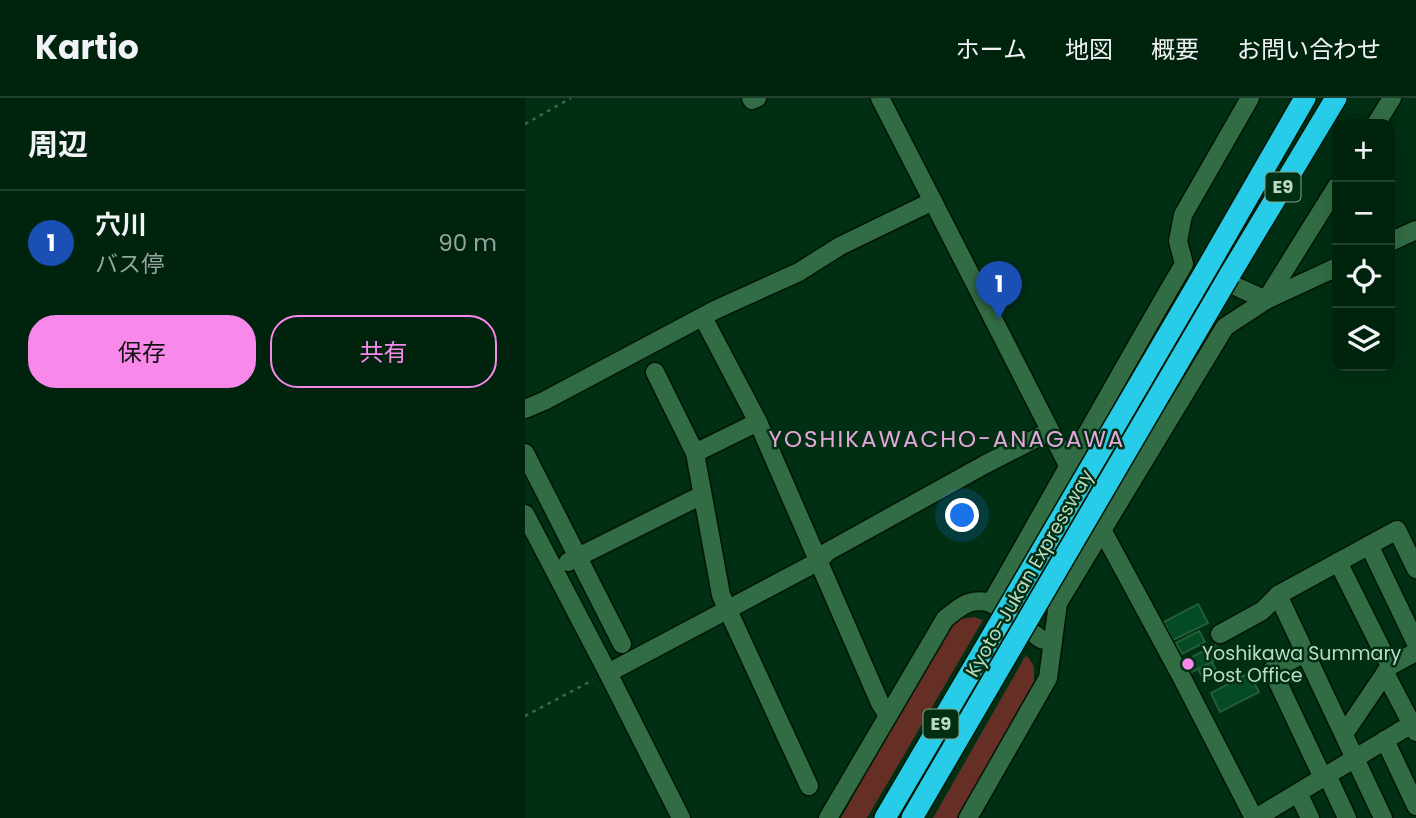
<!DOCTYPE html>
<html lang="ja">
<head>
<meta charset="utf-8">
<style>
	:root { --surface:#00230e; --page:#0a2b17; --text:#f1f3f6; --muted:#95a49e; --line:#22402e; --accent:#f888ea }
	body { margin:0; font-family:Poppins,"Noto Sans JP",sans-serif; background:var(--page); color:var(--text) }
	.controls { position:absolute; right:21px; top:21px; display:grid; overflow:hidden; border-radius:14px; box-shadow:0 7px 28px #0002 }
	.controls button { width:63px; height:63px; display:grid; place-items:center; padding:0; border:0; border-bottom:2px solid var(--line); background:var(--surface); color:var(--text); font:35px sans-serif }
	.you { position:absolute; left:438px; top:418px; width:24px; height:24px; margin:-18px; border:5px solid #fff; border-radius:50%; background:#1a73e8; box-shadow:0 0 0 10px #1a73e833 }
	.badge { display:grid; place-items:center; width:46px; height:46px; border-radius:50%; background:var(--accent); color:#fff; font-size:23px; font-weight:700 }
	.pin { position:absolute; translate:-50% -58px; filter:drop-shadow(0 2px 4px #0008) }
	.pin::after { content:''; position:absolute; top:37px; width:24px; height:21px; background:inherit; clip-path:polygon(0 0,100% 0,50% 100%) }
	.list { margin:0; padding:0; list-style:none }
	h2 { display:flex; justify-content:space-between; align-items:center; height:91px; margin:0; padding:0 28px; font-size:30px }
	h2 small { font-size:23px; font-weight:400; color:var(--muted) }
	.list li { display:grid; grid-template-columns:46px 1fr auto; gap:21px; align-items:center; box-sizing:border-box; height:105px; padding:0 28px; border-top:2px solid var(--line) }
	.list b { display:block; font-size:26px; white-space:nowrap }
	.list p { margin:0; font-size:23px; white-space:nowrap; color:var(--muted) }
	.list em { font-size:23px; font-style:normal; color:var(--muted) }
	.actions { display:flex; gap:14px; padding:21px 28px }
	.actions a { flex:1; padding:16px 0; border:2px solid var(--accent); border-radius:28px; text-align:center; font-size:24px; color:var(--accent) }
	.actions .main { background:var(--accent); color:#111 }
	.icon { flex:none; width:38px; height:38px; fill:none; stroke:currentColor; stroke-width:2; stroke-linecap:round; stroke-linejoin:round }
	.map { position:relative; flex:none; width:891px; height:720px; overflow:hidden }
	header { display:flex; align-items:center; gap:42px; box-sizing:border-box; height:98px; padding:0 35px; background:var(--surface); border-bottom:2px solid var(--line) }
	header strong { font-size:33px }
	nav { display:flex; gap:38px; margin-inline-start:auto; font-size:24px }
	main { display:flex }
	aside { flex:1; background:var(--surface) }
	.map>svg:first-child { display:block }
	.green { fill:#662f25 }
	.building { fill:#044a23; stroke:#235e37; stroke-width:2 }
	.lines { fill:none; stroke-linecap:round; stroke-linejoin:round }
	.minor-casing { stroke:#001503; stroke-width:21 }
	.highway-casing { stroke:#001503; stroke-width:24 }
	.path { stroke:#3e674d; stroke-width:2.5; stroke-dasharray:3.5 5; stroke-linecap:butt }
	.minor { stroke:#326c44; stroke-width:18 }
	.highway { stroke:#27cde8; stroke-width:21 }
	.highway-bridge-casing { stroke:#001503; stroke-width:24; stroke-linecap:butt }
	.highway-bridge { stroke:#27cde8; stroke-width:21 }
	.poi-dot { fill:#f888ea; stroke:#002f13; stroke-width:2.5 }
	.labels { text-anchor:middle; stroke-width:5; stroke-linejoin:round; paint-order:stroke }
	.shield { fill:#002f13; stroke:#84a78f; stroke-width:2 }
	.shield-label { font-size:18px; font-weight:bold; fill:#bddbc4 }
	.street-label { font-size:19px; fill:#bddbc4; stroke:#002f13 }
	.poi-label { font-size:19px; fill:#bddbc4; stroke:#002f13; text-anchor:start }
	.quarter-label { font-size:23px; letter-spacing:2px; fill:#e5a7db; stroke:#002f13 }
</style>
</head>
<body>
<header>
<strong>Kartio</strong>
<nav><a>ホーム</a><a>地図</a><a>概要</a><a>お問い合わせ</a></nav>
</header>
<main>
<aside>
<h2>周辺<small></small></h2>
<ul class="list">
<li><span class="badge" style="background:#1a4fb4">1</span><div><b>穴川</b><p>バス停</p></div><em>90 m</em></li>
</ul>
<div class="actions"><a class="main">保存</a><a>共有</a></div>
</aside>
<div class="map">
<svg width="891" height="720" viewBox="0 0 891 720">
	<rect width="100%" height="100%" fill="#002f13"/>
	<g class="green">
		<polygon points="449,519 458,522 342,720 316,720 423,530 436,521"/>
		<polygon points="501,557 509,568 509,588 432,720 408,720"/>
	</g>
	<g class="building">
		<polygon points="673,506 683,525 648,542 639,524"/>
		<polygon points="674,533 680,544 657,556 651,545"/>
		<polygon points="690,547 696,559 661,577 655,565"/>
		<polygon points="687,564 693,576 679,583 673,571"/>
		<polygon points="724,575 734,594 695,614 686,595"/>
	</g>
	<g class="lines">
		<g class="minor-casing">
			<g id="minor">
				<polyline points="226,0 227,2 232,0"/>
				<polyline points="355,0 548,377"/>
				<polyline points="851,26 867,0"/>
				<polyline points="865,144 891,132"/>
				<polyline points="688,178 741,202 812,88"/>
				<polyline points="182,227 233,324 355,605 363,617"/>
				<polyline points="130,274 170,355 196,497 284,688"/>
				<polyline points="0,311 19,303 190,212 274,174 315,148 408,103"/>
				<polyline points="0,355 97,546"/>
				<polyline points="170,355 233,324"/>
				<polyline points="561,402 656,578 729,720"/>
				<polyline points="0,416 83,575 156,720"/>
				<polyline points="844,447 891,545"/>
				<polyline points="43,464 177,397"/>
				<polyline points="813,464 865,568"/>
				<polyline points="753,497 858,720"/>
				<polyline points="469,507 516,541 528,544"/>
				<polyline points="695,536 737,513 753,497 872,432 891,471"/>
				<polyline points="780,555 747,572 798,680"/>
				<polyline points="83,575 294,463 302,454 459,367 525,333"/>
				<polyline points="860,575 891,634"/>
				<polyline points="819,636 865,568 891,554"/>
				<polyline points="860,642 891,708"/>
				<polyline points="802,677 822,720"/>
				<polyline points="773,695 785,720"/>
				<path d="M303 720 420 521C436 508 445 499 466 505 531 392 593 278 659 166L653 143 658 117 725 0"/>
				<polyline points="443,720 523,580 533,505 700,229 741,202 812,169"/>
				<polyline points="731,720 887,626"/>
			</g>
		</g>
		<g class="highway-casing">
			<g id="highway">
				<polyline points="685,165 780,0"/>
				<polyline points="704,178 811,0"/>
				<polyline points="360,720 471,531"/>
				<polyline points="387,720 488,547"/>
			</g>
		</g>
		<g class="path">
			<polyline points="0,26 46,0"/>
			<polyline points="0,618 68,582"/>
		</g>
		<use href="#minor" class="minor"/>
		<use href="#highway" class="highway"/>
		<g class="highway-bridge-casing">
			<g id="highway-bridge">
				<polyline points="471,531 685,165"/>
				<polyline points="488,547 704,178"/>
			</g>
		</g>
		<use href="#highway-bridge" class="highway-bridge"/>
	</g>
	<circle class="poi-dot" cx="663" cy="566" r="7"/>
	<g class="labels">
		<g class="shield">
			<rect x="740.5" y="74.5" width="35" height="29" rx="5"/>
			<rect x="398.5" y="611.5" width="35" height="29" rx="5"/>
		</g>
		<g class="shield-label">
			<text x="758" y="95">E9</text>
			<text x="416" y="632">E9</text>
		</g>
		<g class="street-label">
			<text transform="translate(504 475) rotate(-60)" y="7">Kyoto-Jukan Expressway</text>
		</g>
		<g class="poi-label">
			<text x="677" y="562">Yoshikawa Summary<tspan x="677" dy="22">Post Office</tspan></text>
		</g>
		<g class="quarter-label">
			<text x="422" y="349">YOSHIKAWACHO-ANAGAWA</text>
		</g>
	</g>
</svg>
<div class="controls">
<button>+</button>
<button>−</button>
<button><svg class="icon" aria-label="locate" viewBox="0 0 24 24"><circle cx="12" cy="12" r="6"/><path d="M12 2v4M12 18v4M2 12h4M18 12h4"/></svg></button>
<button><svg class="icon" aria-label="layers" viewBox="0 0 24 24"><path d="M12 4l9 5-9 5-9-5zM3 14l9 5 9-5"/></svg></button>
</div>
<div class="you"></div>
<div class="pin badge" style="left:474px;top:221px;background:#1a4fb4">1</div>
</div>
</main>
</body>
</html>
